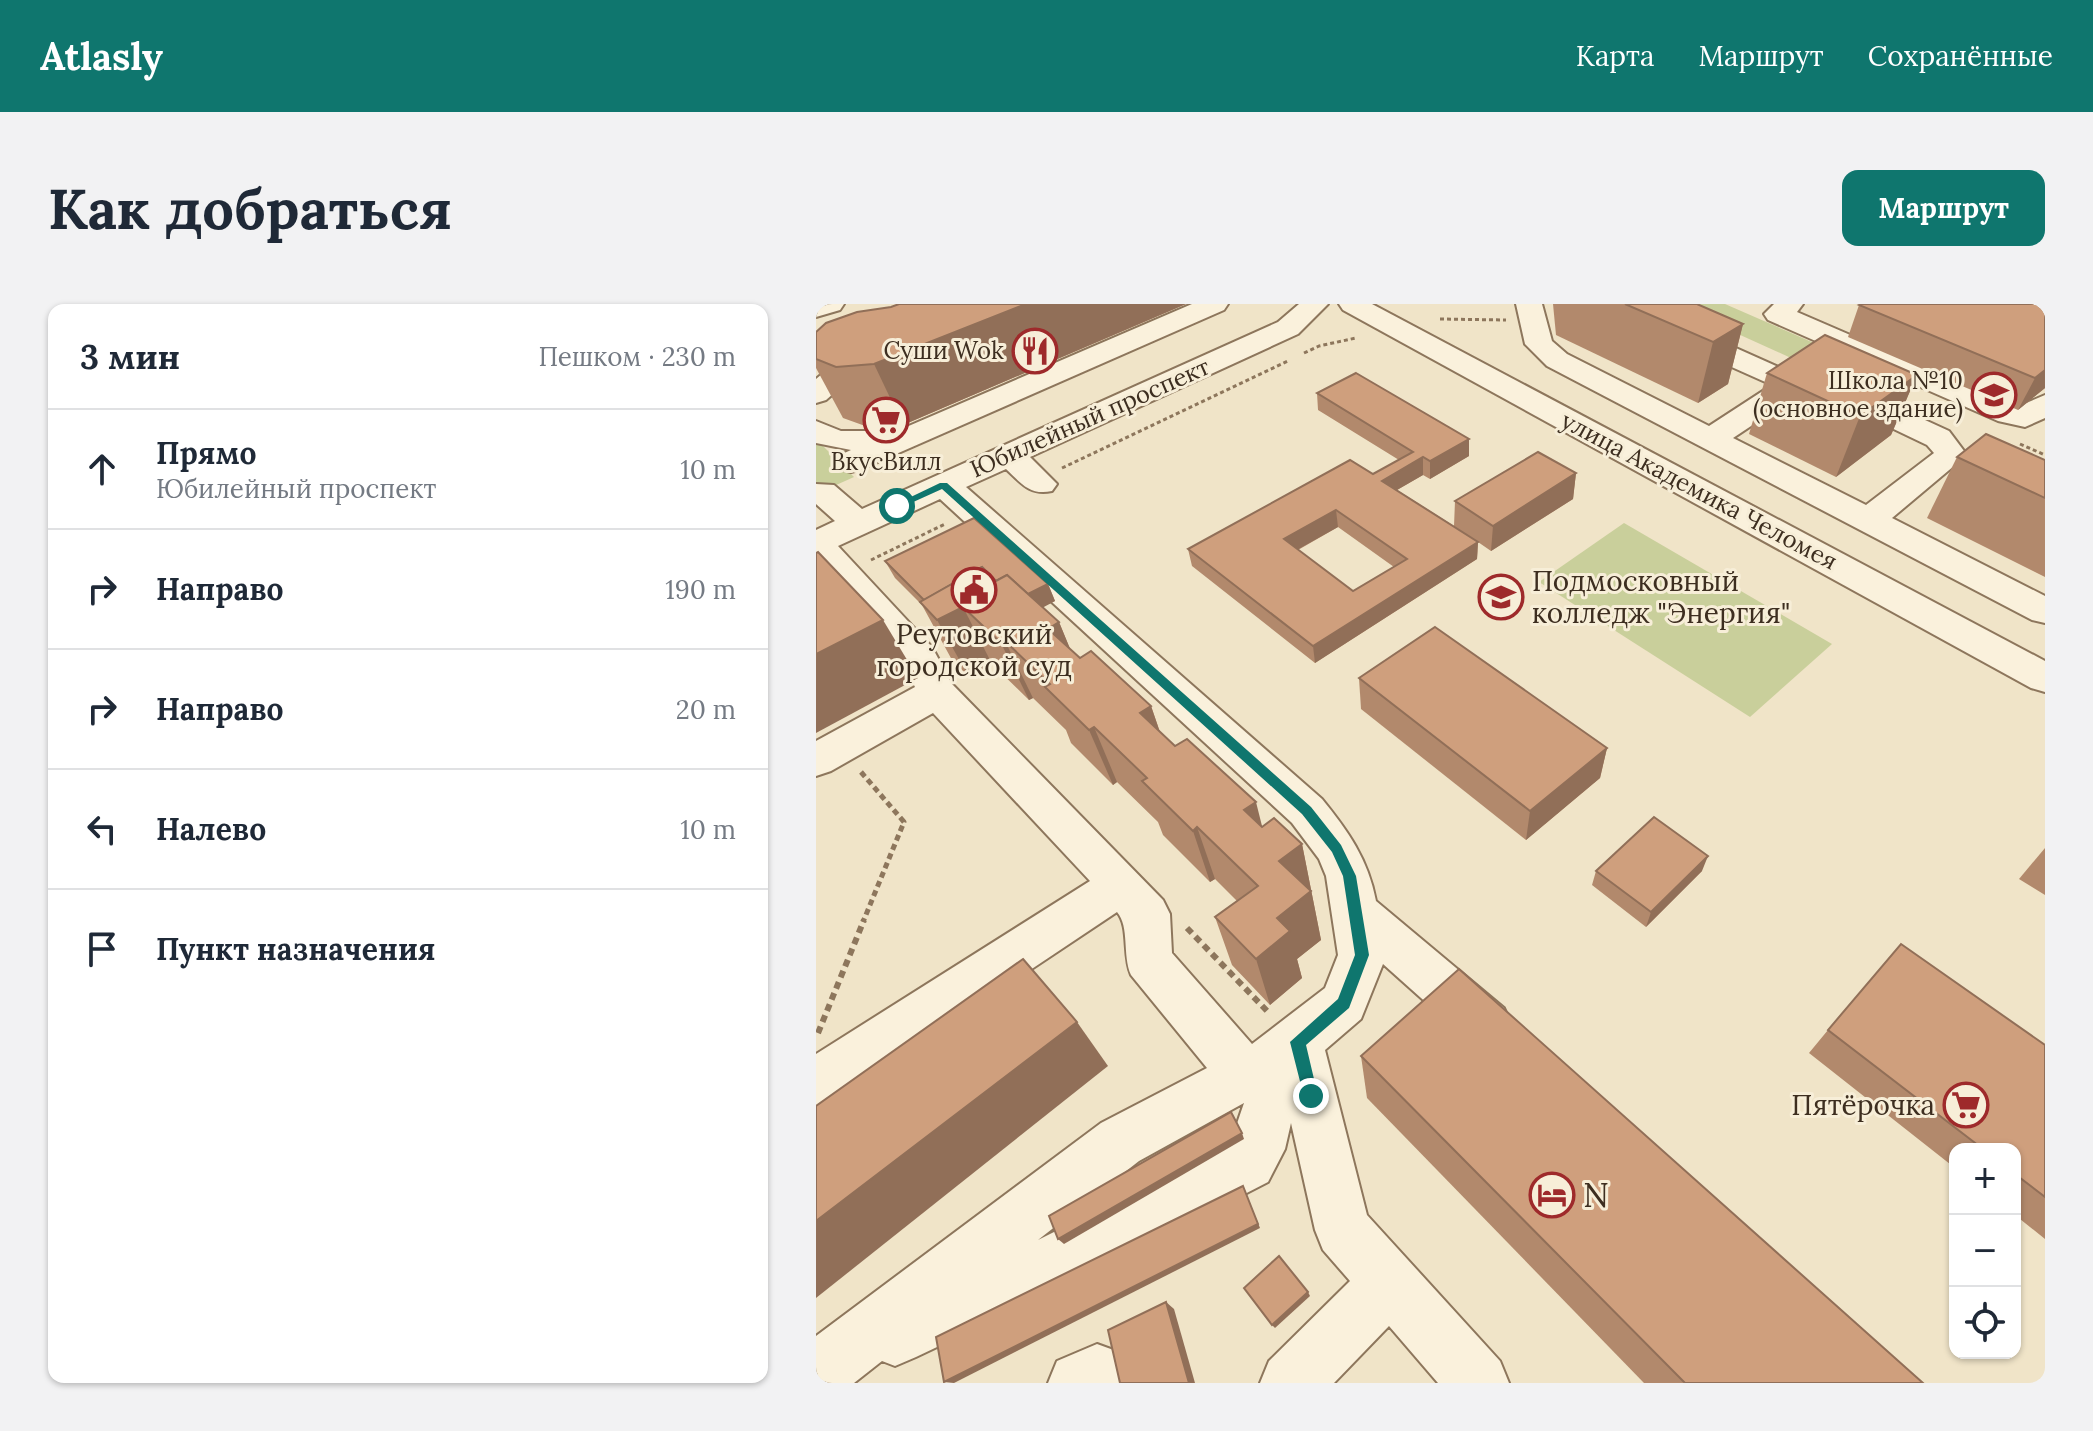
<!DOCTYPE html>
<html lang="ru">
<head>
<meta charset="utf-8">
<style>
	:root { --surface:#fff; --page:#f2f2f3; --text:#1f2937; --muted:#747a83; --line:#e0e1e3; --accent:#0f766e }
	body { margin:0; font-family:Lora,serif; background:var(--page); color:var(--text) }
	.controls { position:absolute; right:24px; bottom:24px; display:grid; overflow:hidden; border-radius:16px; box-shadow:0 2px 6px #0004 }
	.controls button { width:72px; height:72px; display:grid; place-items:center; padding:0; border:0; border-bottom:2px solid var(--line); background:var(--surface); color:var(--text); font:40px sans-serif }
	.stop { position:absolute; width:24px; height:24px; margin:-18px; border:6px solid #0f766e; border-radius:50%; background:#fff }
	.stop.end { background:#0f766e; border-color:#fff; box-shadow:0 2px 8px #0008 }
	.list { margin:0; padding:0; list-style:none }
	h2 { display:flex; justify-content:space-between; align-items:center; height:104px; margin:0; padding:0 32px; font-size:34px }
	h2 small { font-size:26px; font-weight:400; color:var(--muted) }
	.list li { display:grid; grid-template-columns:52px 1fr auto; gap:24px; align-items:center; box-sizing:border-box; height:120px; padding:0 32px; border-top:2px solid var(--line) }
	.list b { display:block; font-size:30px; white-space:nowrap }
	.list p { margin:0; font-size:26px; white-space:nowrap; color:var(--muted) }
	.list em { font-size:26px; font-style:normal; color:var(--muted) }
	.icon { flex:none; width:44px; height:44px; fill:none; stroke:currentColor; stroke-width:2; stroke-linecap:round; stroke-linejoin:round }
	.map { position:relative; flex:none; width:1229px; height:1079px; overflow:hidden; border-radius:16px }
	header { display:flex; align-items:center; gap:48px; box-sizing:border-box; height:112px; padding:0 40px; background:var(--accent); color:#fff }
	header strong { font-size:38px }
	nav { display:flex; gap:44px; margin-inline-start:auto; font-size:28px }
	.intro { display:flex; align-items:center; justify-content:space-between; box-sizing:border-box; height:192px; padding:0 48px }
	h1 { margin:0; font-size:56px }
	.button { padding:20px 36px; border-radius:16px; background:var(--accent); color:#fff; font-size:28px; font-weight:700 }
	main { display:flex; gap:48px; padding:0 48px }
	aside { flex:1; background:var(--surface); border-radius:16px; box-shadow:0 2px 6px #0004 }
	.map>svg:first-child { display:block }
	.green { fill:#c9cf9b }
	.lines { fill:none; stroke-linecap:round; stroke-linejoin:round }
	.minor-casing { stroke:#8d765c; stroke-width:4 }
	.path-far2 { stroke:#8d765c; stroke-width:3; stroke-dasharray:4 3; stroke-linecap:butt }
	.path-far1 { stroke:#8d765c; stroke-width:5; stroke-dasharray:6 4; stroke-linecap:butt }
	.path { stroke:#8d765c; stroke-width:6; stroke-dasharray:7 5; stroke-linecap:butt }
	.minor { fill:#faf1dc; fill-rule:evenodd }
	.wall { fill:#b2896c; fill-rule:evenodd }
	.shaded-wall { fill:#916f58 }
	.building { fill:#cf9f7d; stroke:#916f58; stroke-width:2; fill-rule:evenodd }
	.route { fill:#0f766e }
	.labels { text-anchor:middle; stroke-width:6; stroke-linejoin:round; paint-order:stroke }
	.far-poi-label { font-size:24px; fill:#3d2e20; stroke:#f7eed8; text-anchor:end }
	.far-street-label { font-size:24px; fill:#3d2e20; stroke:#f7eed8 }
	.poi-label { font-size:28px; fill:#3d2e20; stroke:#f7eed8; text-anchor:start }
	.near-poi-label { font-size:34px; fill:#3d2e20; stroke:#f7eed8; text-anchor:start }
</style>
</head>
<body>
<header>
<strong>Atlasly</strong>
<nav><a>Карта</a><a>Маршрут</a><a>Сохранённые</a></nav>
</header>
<div class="intro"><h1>Как добраться</h1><a class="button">Маршрут</a></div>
<main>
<aside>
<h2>3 мин<small>Пешком · 230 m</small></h2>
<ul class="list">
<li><svg class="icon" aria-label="ahead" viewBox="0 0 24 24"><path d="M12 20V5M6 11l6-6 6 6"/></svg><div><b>Прямо</b><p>Юбилейный проспект</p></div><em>10 m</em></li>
<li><svg class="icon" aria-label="right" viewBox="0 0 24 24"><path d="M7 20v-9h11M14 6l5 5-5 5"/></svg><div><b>Направо</b></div><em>190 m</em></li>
<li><svg class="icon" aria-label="right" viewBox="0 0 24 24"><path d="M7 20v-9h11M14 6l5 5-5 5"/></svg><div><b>Направо</b></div><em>20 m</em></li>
<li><svg class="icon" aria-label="left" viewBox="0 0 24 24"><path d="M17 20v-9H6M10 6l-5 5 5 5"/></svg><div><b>Налево</b></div><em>10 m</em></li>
<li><svg class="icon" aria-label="arrive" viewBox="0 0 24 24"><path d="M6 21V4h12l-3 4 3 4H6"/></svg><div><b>Пункт назначения</b></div></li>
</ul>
</aside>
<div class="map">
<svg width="1229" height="1079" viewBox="0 0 1229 1079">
	<rect width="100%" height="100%" fill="#f0e4c8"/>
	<g class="green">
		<polygon points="871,0 909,0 998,39 975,54 911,25"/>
		<polygon points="0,135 38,173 0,190"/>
		<polygon points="808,219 1016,340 934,413 723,278"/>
	</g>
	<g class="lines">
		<g class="minor-casing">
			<g id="minor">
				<polygon points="0,0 28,0 24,6 0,13"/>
				<polygon points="376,0 412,0 408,6 46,165 35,168 24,165 19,158 24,151 35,146 0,139 0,117 25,127 81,127"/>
				<path d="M483 0H512L482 30 214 153 241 180 236 187C214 192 205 179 190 165L150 183 506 495C532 527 552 555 560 597L688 704 695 720 688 736 670 743 652 736 567 660 545 715 509 746 551 911 684 1057 693 1079H622L573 1022 518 1079H444L453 1057 534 977 507 946 499 926 475 819 469 845 452 878 264 975 100 1053 79 1062 66 1057 38 1079H0V1032L285 819 391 764 315 671C306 651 314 623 301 608L18 797 0 804V750L274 577 117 409 15 467 0 472V437L99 383 87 360 0 262V226L19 217 0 200V180L18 181 46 205 462 18ZM124 195 476 519 503 555 510 572 522 651 509 684 436 740 356 649 354 610 347 596 136 380 116 343 22 242ZM428 799 414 840 222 936 323 857Z"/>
				<polygon points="523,0 556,0 1229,357 1229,388 1215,384 527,6"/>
				<path d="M700 0H726L736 37 751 50 893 122 956 81 835 27 823 18 817 0H843L846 8 855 15 976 69 990 63 1000 66 1133 127 1151 151 1076 214 1229 292V319L1216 316 731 62 709 40ZM992 84 1111 141 1118 149 1050 201 917 134Z"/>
				<polygon points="958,0 987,0 981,8 1201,103 1229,91 1229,114 1209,123 1182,117 952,16 948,10"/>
				<polygon points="62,50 72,53 76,59 72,65 26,82 10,96 0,99 0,75 6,70"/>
				<polygon points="281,1040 303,1048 311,1070 308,1079 232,1079 241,1057"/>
			</g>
		</g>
		<g class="path-far2">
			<polyline points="624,15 690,16"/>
			<polyline points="488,49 503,42 540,34"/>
			<polyline points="1204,140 1229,151"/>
			<polyline points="246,164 472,57"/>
			<polyline points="55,256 129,220"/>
		</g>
		<polyline class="path-far1" points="45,468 88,518 47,618"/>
		<g class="path">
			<polyline points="371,624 453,709"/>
			<polyline points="2,729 48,616"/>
		</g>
		<use href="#minor" class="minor"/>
	</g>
	<g class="wall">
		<polygon points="83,0 370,0 87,121 52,123 27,114 0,64 0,28"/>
		<polygon points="737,0 881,0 927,20 912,80 882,99 740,31"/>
		<polygon points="1229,0 1229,84 1202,106 1032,33 1043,1"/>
		<polygon points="951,69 1101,71 1075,131 1020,173 933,130"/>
		<path d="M501 89 653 135V152L614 175 607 171 581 186 638 222 639 197 760 169 757 195 675 247 662 238 661 255 499 359 376 262 372 245 557 170 583 156 502 106ZM522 223 578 263 537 287 482 246Z"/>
		<polygon points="1141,153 1229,156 1229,273 1111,214"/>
		<polygon points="69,257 232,280 239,297 226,303 243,318 254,345 264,354 335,402 344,428 446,523 486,540 505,636 481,655 486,674 454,701 416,661 399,613 421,597 399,575 394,578 347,531 342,518 301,478 297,481 255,439 250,426 217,394 213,396 176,360 153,373 136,356 106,301 79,274"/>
		<polygon points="543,374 791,444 784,474 710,536 545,405"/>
		<polygon points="1229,544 1229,591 1203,575"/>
		<polygon points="780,567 886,567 830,623 776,581"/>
		<polygon points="1012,726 1229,741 1229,935 1199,911 1199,845 1139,845 1139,864 993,749"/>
		<polygon points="545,752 1107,1079 828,1079 551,794"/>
	</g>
	<g class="shaded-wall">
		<polygon points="210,0 370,0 87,121 58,60"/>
		<polygon points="927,20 912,80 882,99 897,38"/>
		<polygon points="1229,66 1229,84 1202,106 1219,74"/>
		<polygon points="1101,71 1075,131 1020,173 1044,112"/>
		<polygon points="653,135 653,152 614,175 614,157"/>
		<polygon points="607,153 607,171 567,194 566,177"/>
		<polygon points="760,169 757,195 675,247 677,222"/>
		<polygon points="520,206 522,223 470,252 468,235"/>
		<polygon points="662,238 661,255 499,359 497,342"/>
		<polygon points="232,280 239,297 176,331 161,317"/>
		<polygon points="147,303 176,360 153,373 121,316"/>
		<polygon points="67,316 102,374 0,429 0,350"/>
		<polygon points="243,318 267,376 232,325"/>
		<polygon points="189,337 217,394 213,396 185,339"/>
		<polygon points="335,402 354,458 324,409"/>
		<polygon points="278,423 301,478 297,481 273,426"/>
		<polygon points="791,444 784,474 710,536 714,507"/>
		<polygon points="440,498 453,550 428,506"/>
		<polygon points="381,523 399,575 394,578 377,527"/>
		<polygon points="486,540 505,636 481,655 486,674 454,701 440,655 461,614 463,557"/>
		<polygon points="892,552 886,567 830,623 835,608"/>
		<polygon points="261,718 292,762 0,994 0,917"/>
		<polygon points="426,829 428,835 248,940 242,935"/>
		<polygon points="427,882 444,924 138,1079 128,1078"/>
		<polygon points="492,988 494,992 459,1024 456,1021"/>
		<polygon points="350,998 358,1005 379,1079 373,1079"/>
	</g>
	<g class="building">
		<polygon points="83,0 210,0 58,60 20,63 0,55 0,28 10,19 41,8 75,3"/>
		<polygon points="809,0 881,0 927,20 897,38"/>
		<polygon points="1045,0 1229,0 1229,66 1219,74 1043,1"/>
		<polygon points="1009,31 1101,71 1044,112 951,69"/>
		<path d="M540 69 653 135 614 157 607 153 566 177 662 238 497 342 372 245 534 156 557 170 597 148 501 89ZM520 206 591 255 537 287 468 235Z"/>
		<polygon points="1170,130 1229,156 1229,194 1141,153"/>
		<polygon points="722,148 760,169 677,222 639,197"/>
		<polygon points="158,214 232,280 212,290 191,271 180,277 166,263 108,296 69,257"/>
		<polygon points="2,248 67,316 0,350 0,249"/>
		<polygon points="166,263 180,277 191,271 243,318 232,325 264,354 275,347 335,402 324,409 359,442 371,435 440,498 428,506 446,523 458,514 486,540 463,557 495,587 461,614 474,627 440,655 399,613 442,582 381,523 377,527 326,477 331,474 278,423 273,426 229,383 234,380 189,337 185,339 147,303 121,316 104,298"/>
		<polygon points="619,323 791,444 714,507 543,374"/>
		<polygon points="838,513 892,552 835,608 780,567"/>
		<polygon points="1085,640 1229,741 1229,893 1199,870 1199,845 1167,845 1012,726"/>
		<polygon points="207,655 261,718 0,917 0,802"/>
		<polygon points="643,665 1107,1079 869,1079 545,752"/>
		<polygon points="415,808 426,829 242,935 233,912"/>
		<polygon points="427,882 442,920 128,1078 120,1033"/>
		<polygon points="463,952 492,988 456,1021 428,984"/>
		<polygon points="350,998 373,1079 304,1079 292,1026"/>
	</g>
	<polygon class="route" points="124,179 131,179 495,503 525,541 540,572 553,651 533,704 490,741 502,792 500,797 489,797 474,738 522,695 539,651 527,572 516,548 486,510 126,185 84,204 76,202"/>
	<defs>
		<g id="restaurant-ring" transform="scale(2.3)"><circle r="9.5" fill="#f7eed8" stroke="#9e2a2b" stroke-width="1.5"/><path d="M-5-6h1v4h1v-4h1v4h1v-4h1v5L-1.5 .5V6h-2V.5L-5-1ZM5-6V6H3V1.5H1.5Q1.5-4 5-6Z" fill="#9e2a2b"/></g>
		<g id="school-ring" transform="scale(2.3)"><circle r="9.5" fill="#f7eed8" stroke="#9e2a2b" stroke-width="1.5"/><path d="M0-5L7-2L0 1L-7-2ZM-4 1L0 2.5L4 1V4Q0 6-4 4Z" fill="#9e2a2b"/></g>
		<g id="supermarket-ring" transform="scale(2.3)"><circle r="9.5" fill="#f7eed8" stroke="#9e2a2b" stroke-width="1.5"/><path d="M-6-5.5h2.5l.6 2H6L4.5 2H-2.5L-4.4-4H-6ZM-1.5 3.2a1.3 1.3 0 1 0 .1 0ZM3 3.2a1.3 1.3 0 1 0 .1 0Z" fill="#9e2a2b"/></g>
		<g id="civic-ring" transform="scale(2.3)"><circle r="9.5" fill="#f7eed8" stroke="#9e2a2b" stroke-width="1.5"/><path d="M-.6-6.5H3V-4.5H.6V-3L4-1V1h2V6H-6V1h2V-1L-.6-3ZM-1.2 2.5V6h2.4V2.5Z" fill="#9e2a2b"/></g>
		<g id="university-ring" transform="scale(2.3)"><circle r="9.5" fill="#f7eed8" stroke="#9e2a2b" stroke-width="1.5"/><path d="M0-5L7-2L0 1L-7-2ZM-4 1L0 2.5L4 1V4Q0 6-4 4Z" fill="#9e2a2b"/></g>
		<g id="hotel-ring" transform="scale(2.3)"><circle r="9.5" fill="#f7eed8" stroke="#9e2a2b" stroke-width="1.5"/><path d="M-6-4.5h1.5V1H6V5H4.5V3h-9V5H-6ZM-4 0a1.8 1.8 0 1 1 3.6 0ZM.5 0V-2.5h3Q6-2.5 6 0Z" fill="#9e2a2b"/></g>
	</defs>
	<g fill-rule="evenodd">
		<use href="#restaurant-ring" x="219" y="47"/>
		<use href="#school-ring" x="1178" y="91"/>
		<use href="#supermarket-ring" x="70" y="116"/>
		<use href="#civic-ring" x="158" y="286"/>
		<use href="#university-ring" x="685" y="293"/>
		<use href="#supermarket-ring" x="1150" y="801"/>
		<use href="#hotel-ring" x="736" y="891"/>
	</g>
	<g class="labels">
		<g class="far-poi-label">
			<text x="188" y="55">Суши Wok</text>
			<text x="1147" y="85">Школа №10<tspan x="1147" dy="28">(основное здание)</tspan></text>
			<text x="70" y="166" text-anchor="middle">ВкусВилл</text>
		</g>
		<g class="far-street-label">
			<text transform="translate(274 114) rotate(-24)" y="8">Юбилейный проспект</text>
			<text transform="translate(883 187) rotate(28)" y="8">улица Академика Челомея</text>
		</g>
		<g class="poi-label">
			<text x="716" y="287">Подмосковный<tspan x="716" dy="32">колледж "Энергия"</tspan></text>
			<text x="158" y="340" text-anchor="middle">Реутовский<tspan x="158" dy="32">городской суд</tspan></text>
			<text x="1119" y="811" text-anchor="end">Пятёрочка</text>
		</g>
		<g class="near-poi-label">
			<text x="767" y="903">N</text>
		</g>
	</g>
</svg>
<div class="controls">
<button>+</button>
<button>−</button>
<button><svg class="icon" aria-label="locate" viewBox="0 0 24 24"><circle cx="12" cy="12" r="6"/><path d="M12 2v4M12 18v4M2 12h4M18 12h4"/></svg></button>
</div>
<div class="stop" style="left:81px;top:202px"></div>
<div class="stop end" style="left:495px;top:792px"></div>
</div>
</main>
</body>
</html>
